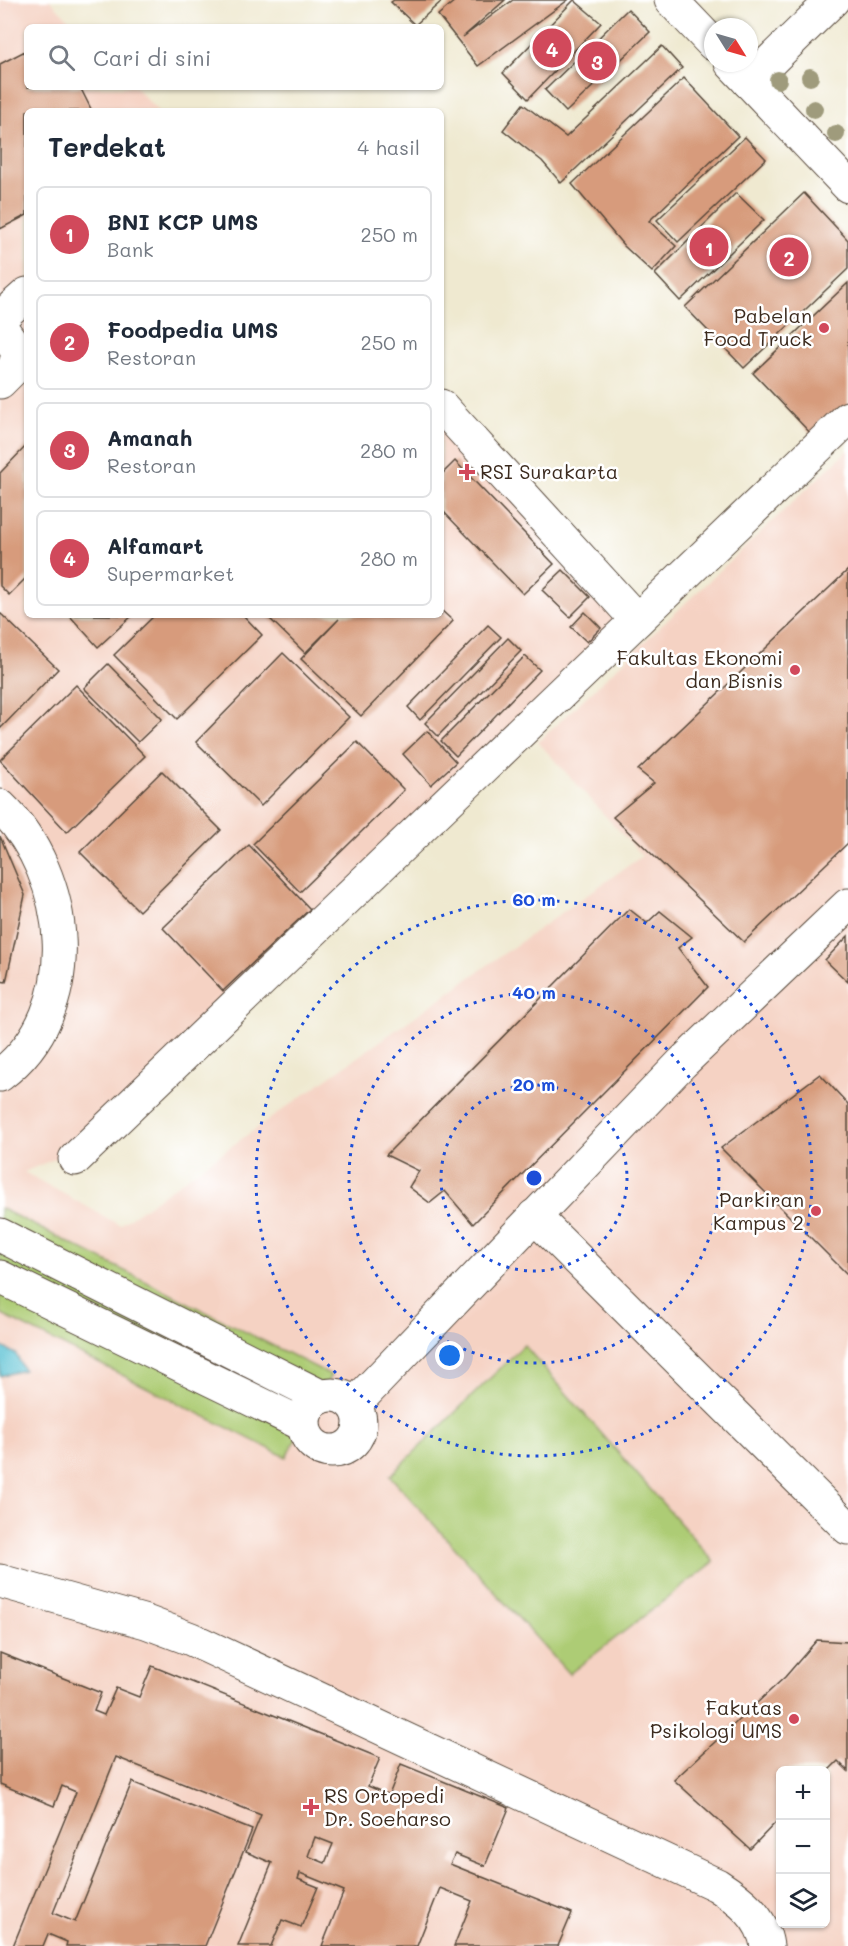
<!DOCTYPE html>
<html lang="id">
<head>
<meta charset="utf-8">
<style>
	:root { --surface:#fff; --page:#f2f2f3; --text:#1f2937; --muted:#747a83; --line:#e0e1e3; --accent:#d1495b }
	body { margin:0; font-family:Mali,sans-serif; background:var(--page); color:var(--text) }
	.controls { position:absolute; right:18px; bottom:18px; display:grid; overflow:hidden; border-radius:9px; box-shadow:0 2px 4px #0004 }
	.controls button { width:54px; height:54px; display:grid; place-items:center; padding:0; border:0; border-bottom:2px solid var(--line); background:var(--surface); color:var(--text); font:30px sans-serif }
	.compass { position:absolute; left:704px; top:18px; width:54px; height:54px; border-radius:50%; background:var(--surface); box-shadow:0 2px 4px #0004; rotate:127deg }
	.you { position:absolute; left:450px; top:1356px; width:21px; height:21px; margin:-15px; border:4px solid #fff; border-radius:50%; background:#1a73e8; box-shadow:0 0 0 9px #1a73e833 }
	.badge { display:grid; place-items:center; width:39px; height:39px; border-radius:50%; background:var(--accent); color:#fff; font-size:20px; font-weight:700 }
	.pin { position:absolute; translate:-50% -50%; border:3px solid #fff; box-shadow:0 2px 6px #0006 }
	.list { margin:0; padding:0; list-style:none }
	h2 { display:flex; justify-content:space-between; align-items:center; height:78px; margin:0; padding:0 24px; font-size:26px }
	h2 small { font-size:20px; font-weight:400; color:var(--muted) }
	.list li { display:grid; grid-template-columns:39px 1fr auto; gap:18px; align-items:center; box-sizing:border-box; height:96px; margin:0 12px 12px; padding:0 12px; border:2px solid var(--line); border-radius:9px }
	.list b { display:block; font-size:22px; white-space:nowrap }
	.list p { margin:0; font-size:20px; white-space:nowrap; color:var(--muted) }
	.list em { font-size:20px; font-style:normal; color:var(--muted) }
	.icon { flex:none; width:33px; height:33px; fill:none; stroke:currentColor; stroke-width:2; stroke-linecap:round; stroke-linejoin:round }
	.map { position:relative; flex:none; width:848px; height:1946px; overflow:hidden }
	.search { position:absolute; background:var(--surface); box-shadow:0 2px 4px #0004; left:24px; top:24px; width:420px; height:66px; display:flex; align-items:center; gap:15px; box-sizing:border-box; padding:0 21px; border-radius:9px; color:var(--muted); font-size:22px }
	.panel { position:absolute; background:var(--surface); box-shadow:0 2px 4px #0004; left:24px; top:108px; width:420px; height:510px; border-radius:9px }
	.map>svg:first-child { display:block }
	.built { fill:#f5d2c3; fill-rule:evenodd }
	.green { fill:#adcc74; stroke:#747b49; stroke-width:1.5 }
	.water { fill:#55bfd1; stroke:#487478; stroke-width:1.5 }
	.building { fill:#d79b7b; fill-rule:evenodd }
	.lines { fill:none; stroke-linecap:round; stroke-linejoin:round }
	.minor-casing { stroke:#564739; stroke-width:35 }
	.minor { stroke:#fff; stroke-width:33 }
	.tree { fill:#9f9b7c }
	.ring { fill:none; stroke:#1d4ed8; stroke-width:3; stroke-dasharray:3 6 }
	.poi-dot { fill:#d1495b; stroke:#fff; stroke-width:2 }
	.labels { text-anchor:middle; stroke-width:5; stroke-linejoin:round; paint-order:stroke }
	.poi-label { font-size:20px; fill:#3b2a1e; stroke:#fff; text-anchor:end }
	.centre { fill:#1d4ed8; stroke:#fff; stroke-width:3 }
	.ring-label { font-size:18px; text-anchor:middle; font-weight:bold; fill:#1d4ed8; stroke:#fff; stroke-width:5; stroke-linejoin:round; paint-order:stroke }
</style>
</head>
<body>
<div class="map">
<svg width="848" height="1946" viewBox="0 0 848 1946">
	<rect width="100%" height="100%" fill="#fff"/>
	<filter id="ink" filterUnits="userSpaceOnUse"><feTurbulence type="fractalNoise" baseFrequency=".0167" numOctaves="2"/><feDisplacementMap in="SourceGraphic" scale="12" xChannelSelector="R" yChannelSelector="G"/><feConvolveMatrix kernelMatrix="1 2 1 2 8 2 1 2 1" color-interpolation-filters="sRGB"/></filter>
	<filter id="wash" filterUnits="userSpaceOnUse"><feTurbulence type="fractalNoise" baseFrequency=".008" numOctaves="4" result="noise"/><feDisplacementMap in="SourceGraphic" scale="24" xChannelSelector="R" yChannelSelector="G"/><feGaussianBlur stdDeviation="1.35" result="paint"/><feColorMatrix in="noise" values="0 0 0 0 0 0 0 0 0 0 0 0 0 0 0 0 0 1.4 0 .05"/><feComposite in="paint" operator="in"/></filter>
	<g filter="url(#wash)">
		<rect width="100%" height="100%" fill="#efe9d0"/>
		<path class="built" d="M0 0H50L76 27H27V87H135L158 111H27V615H441V415L625 621 68 1153 24 1172 120 1225 642 856 538 742 848 450V1946H0ZM780 1770H826V1924H780Z"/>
		<g class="green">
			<polygon points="0,1208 331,1375 286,1457 0,1314"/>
			<polygon points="524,1345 714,1562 569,1674 390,1476"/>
		</g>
		<polygon class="water" points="0,1346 16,1354 24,1370 0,1376"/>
		<g id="blocks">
			<g class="building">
				<polygon points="394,0 443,0 415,25 391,2"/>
				<polygon points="456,0 505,0 463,37 513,0 568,0 478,66 438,15"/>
				<polygon points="574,0 601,23 528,99 503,73"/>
				<polygon points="628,9 650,32 566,112 545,90"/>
				<polygon points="662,46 682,68 561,183 542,161 503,130 523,104 566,137"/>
				<polygon points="27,50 27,87 80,87 92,111 27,111 27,215 0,229 0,64"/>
				<polygon points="684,78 738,136 649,221 676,246 652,272 624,246 572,184"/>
				<polygon points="745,137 766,159 678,242 657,220"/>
				<polygon points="736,193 764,220 680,301 655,274"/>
				<polygon points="804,193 848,240 848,269 744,368 685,307"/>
				<polygon points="848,283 848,406 815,438 753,373"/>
				<polygon points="27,445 27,577 9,595 0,586 0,473"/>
				<polygon points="455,461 554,564 523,594 441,509 441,475"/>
				<polygon points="563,570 590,597 570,617 542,590"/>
				<polygon points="848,570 848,843 744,942 613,817 654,783 638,770"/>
				<polygon points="441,610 453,621 361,716 301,659 339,619 305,653 266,615 441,615"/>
				<polygon points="585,612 601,628 587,642 571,627"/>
				<polygon points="0,613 58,669 0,729"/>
				<polygon points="69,615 133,615 98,647"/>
				<polygon points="155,615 243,615 262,635 177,719 114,655"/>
				<polygon points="488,625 501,637 420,720 408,707"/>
				<polygon points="508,638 521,651 438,736 425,723"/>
				<polygon points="283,653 349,717 261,806 196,742"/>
				<polygon points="525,656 540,670 456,756 441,741"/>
				<polygon points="108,664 162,719 138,742 84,688"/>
				<polygon points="76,685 145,756 67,832 0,760"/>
				<polygon points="427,731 456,762 431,785 403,754"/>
				<polygon points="357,742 404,790 300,892 253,844"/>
				<polygon points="162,771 221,830 139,911 80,852"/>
				<polygon points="0,836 25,895 6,982 0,981"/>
				<polygon points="249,845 310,909 223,991 163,928"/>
				<polygon points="629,909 647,923 660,911 692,937 678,948 708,987 473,1224 445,1191 430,1203 409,1187 419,1171 386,1155"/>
				<polygon points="848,936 848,982 825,960"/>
				<polygon points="820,1074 848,1104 848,1275 721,1148"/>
				<polygon points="817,1640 848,1642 848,1771 838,1761 826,1773 826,1770 780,1770 780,1818 750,1849 674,1780 785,1677"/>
				<path d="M0 1653 101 1693 94 1711 104 1715 116 1688 139 1697 152 1666 380 1758 368 1786 389 1795 401 1764 509 1808 485 1866 455 1854 450 1864 572 1913 558 1946H454L472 1901 440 1888 417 1946H322L344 1891 300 1873 298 1879 318 1887 301 1927 282 1920 271 1946H238L272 1863 246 1852 261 1815 116 1757 53 1913 75 1922 132 1782 252 1830 205 1946H66L67 1942 48 1934 43 1946H13L76 1792 62 1786 54 1806 0 1784ZM315 1837 333 1844 325 1863 308 1856Z"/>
			</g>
		</g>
	</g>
	<g filter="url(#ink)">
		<use href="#blocks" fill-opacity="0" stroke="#564739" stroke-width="1.5"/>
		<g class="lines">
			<g class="minor-casing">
				<g id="minor">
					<polyline points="671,0 713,44"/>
					<polyline points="731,63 848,186"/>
					<polyline points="749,82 833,0"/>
					<polyline points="0,318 27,294"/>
					<polyline points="0,326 19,353 14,368 0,382"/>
					<polyline points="441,406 637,620"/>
					<path d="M0 806C72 875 86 1011 0 1075"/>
					<polyline points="75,1159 848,418"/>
					<polyline points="534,1216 848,1528"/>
					<polyline points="0,1235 322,1397"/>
					<polyline points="0,1277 304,1425"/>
					<circle cx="332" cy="1423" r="28"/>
					<polyline points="354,1405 682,1063 848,905"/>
					<path d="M0 1581 146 1622 191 1639 717 1885C740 1900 763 1917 767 1946"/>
				</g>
			</g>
			<use href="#minor" class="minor"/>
		</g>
		<g class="tree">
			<circle cx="810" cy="77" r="9"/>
			<circle cx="778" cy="80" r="9"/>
			<circle cx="814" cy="109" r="9"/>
			<circle cx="836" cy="134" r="9"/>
		</g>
	</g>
	<g class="ring">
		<circle cx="534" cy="1178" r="93"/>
		<circle cx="534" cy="1178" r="185"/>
		<circle cx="534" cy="1178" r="278"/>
	</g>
	<g class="poi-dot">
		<circle cx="824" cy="328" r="6"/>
		<path d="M464 463h6v6h6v6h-6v6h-6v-6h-6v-6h6z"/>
		<circle cx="795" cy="670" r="6"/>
		<circle cx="816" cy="1211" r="6"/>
		<circle cx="794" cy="1719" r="6"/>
		<path d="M308 1798h6v6h6v6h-6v6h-6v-6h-6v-6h6z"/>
	</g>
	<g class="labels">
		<g class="poi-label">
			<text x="812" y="323">Pabelan<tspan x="812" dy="23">Food Truck</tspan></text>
			<text x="480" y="479" text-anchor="start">RSI Surakarta</text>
			<text x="783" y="665">Fakultas Ekonomi<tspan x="783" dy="23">dan Bisnis</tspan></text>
			<text x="804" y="1207">Parkiran<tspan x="804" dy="23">Kampus 2</tspan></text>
			<text x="782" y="1715">Fakutas<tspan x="782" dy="23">Psikologi UMS</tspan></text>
			<text x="324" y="1803" text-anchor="start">RS Ortopedi<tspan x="324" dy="23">Dr. Soeharso</tspan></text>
		</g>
	</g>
	<circle cx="534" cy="1178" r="9" class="centre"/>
	<g class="ring-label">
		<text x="534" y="906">60 m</text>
		<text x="534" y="999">40 m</text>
		<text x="534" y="1091">20 m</text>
	</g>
</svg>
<div class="controls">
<button>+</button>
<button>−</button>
<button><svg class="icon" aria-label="layers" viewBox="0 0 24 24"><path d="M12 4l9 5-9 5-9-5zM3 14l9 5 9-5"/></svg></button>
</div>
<svg class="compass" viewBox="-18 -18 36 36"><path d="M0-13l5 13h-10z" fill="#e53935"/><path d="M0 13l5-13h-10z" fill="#747a83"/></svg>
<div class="you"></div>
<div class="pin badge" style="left:709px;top:247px">1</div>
<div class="pin badge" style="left:789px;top:257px">2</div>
<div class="pin badge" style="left:597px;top:61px">3</div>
<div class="pin badge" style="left:552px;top:48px">4</div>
<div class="search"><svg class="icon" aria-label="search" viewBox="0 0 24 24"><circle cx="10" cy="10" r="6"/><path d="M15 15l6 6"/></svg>Cari di sini</div>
<section class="panel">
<h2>Terdekat<small>4 hasil</small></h2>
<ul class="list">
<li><span class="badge">1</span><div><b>BNI KCP UMS</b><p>Bank</p></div><em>250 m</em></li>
<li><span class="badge">2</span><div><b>Foodpedia UMS</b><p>Restoran</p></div><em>250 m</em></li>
<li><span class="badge">3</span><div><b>Amanah</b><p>Restoran</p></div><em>280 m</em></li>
<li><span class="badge">4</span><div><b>Alfamart</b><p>Supermarket</p></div><em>280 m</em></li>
</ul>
</section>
</div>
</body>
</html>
